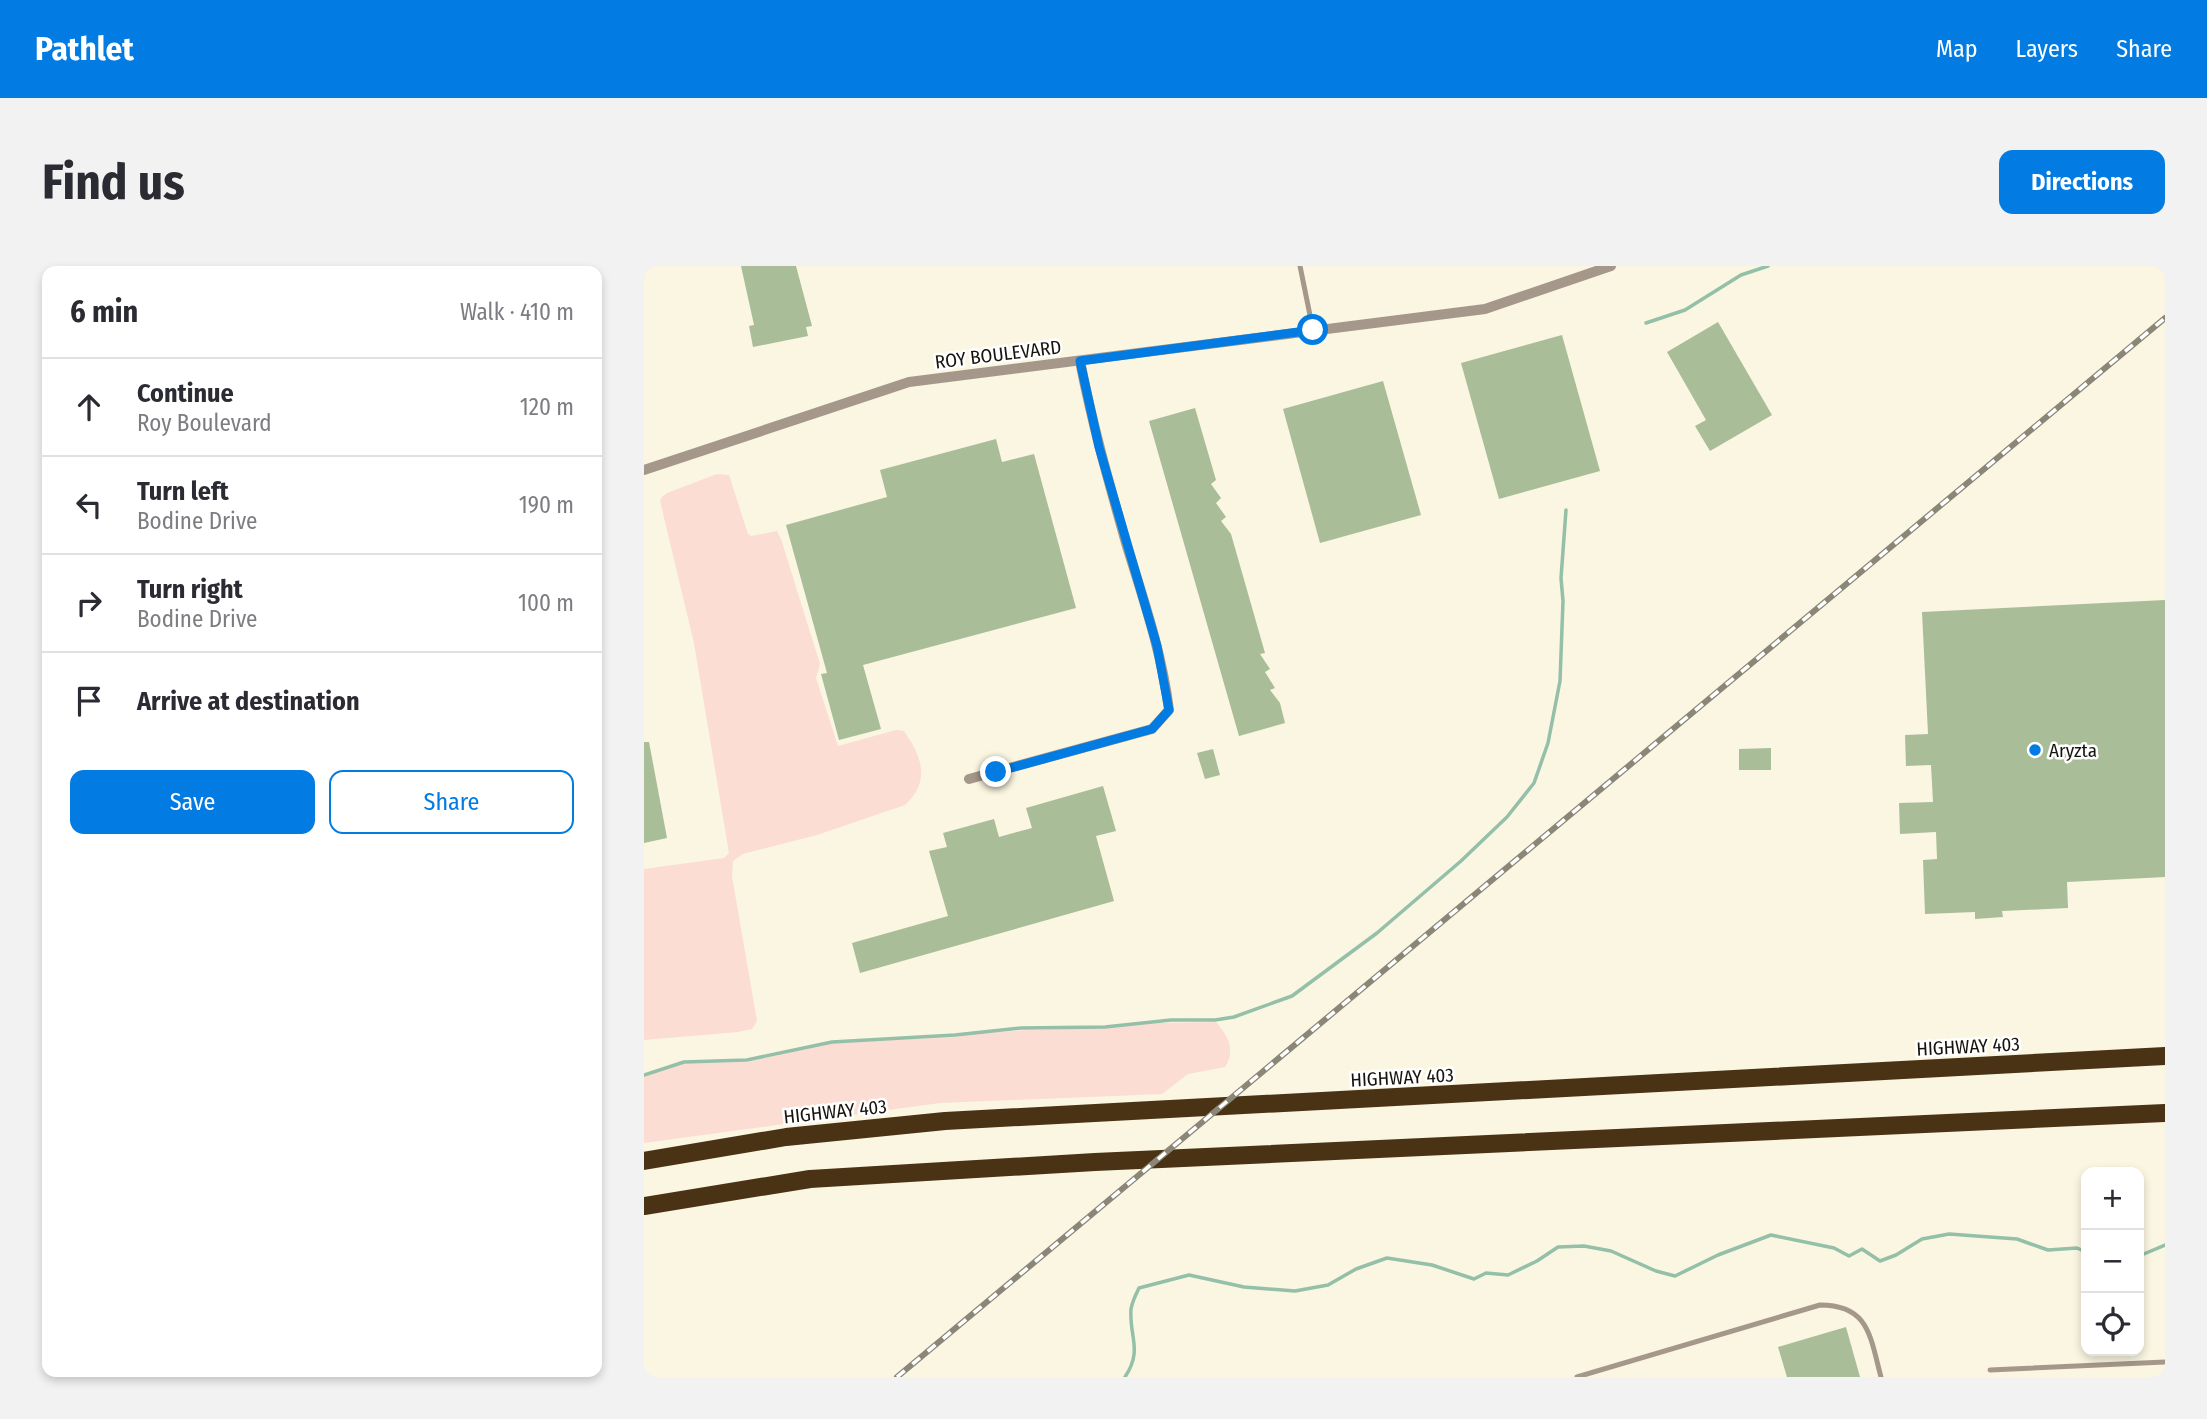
<!DOCTYPE html>
<html lang="en">
<head>
<meta charset="utf-8">
<style>
	:root { --surface:#fff; --page:#f2f2f3; --text:#2b2b33; --muted:#7c7c81; --line:#e1e1e2; --accent:#027ce3 }
	body { margin:0; font-family:"Fira Sans Condensed",sans-serif; background:var(--page); color:var(--text) }
	.controls { position:absolute; right:21px; bottom:21px; display:grid; overflow:hidden; border-radius:14px; box-shadow:0 4px 10px #0003 }
	.controls button { width:63px; height:63px; display:grid; place-items:center; padding:0; border:0; border-bottom:2px solid var(--line); background:var(--surface); color:var(--text); font:35px sans-serif }
	.stop { position:absolute; width:21px; height:21px; margin:-16px; border:5px solid #027ce3; border-radius:50%; background:#fff }
	.stop.end { background:#027ce3; border-color:#fff; box-shadow:0 2px 7px #0008 }
	.list { margin:0; padding:0; list-style:none }
	h2 { display:flex; justify-content:space-between; align-items:center; height:91px; margin:0; padding:0 28px; font-size:30px }
	h2 small { font-size:23px; font-weight:400; color:var(--muted) }
	.list li { display:grid; grid-template-columns:46px 1fr auto; gap:21px; align-items:center; box-sizing:border-box; height:98px; padding:0 28px; border-top:2px solid var(--line) }
	.list b { display:block; font-size:26px; white-space:nowrap }
	.list p { margin:0; font-size:23px; white-space:nowrap; color:var(--muted) }
	.list em { font-size:23px; font-style:normal; color:var(--muted) }
	.actions { display:flex; gap:14px; padding:21px 28px }
	.actions a { flex:1; padding:16px 0; border:2px solid var(--accent); border-radius:14px; text-align:center; font-size:24px; color:var(--accent) }
	.actions .main { background:var(--accent); color:#fff }
	.icon { flex:none; width:38px; height:38px; fill:none; stroke:currentColor; stroke-width:2; stroke-linecap:round; stroke-linejoin:round }
	.map { position:relative; flex:none; width:1521px; height:1111px; overflow:hidden; border-radius:14px }
	header { display:flex; align-items:center; gap:42px; box-sizing:border-box; height:98px; padding:0 35px; background:var(--accent); color:#fff }
	header strong { font-size:33px }
	nav { display:flex; gap:38px; margin-inline-start:auto; font-size:24px }
	.intro { display:flex; align-items:center; justify-content:space-between; box-sizing:border-box; height:168px; padding:0 42px }
	h1 { margin:0; font-size:49px }
	.button { padding:18px 32px; border-radius:14px; background:var(--accent); color:#fff; font-size:24px; font-weight:700 }
	main { display:flex; gap:42px; padding:0 42px }
	aside { flex:1; background:var(--surface); border-radius:14px; box-shadow:0 4px 10px #0003 }
	.map>svg:first-child { display:block }
	.green { fill:#fbddd4 }
	.lines { fill:none; stroke-linecap:round; stroke-linejoin:round }
	.stream { stroke:#94bfa8; stroke-width:3.5 }
	.building { fill:#a9bd98 }
	.lane { stroke:#a5988a; stroke-width:5 }
	.street { stroke:#a5988a; stroke-width:10 }
	.highway { stroke:#4a3214; stroke-width:18 }
	.rail-casing { stroke:#8a8779; stroke-width:6 }
	.rail { stroke:#fff; stroke-width:3.5; stroke-dasharray:10; stroke-linecap:butt }
	.route { stroke:#027ce3; stroke-width:9 }
	.poi-dot { fill:#027ce3; stroke:#fff; stroke-width:2.5 }
	.labels { text-anchor:middle; stroke-width:5; stroke-linejoin:round; paint-order:stroke }
	.street-label { font-size:19px; fill:#16140d; stroke:#fff }
	.poi-label { font-size:19px; fill:#16140d; stroke:#fff; text-anchor:start }
</style>
</head>
<body>
<header>
<strong>Pathlet</strong>
<nav><a>Map</a><a>Layers</a><a>Share</a></nav>
</header>
<div class="intro"><h1>Find us</h1><a class="button">Directions</a></div>
<main>
<aside>
<h2>6 min<small>Walk · 410 m</small></h2>
<ul class="list">
<li><svg class="icon" aria-label="ahead" viewBox="0 0 24 24"><path d="M12 20V5M6 11l6-6 6 6"/></svg><div><b>Continue</b><p>Roy Boulevard</p></div><em>120 m</em></li>
<li><svg class="icon" aria-label="left" viewBox="0 0 24 24"><path d="M17 20v-9H6M10 6l-5 5 5 5"/></svg><div><b>Turn left</b><p>Bodine Drive</p></div><em>190 m</em></li>
<li><svg class="icon" aria-label="right" viewBox="0 0 24 24"><path d="M7 20v-9h11M14 6l5 5-5 5"/></svg><div><b>Turn right</b><p>Bodine Drive</p></div><em>100 m</em></li>
<li><svg class="icon" aria-label="arrive" viewBox="0 0 24 24"><path d="M6 21V4h12l-3 4 3 4H6"/></svg><div><b>Arrive at destination</b></div></li>
</ul>
<div class="actions"><a class="main">Save</a><a>Share</a></div>
</aside>
<div class="map">
<svg width="1521" height="1111" viewBox="0 0 1521 1111">
	<rect width="100%" height="100%" fill="#faf6e1"/>
	<g class="green">
		<path d="M73 208 85 209 104 268 107 270 133 265 137 273 176 398 172 412 194 480 252 464 260 465C278 491 287 515 261 539L173 569 99 588 89 595 88 610 113 755 108 763 94 766 0 774V603L80 592 85 587 50 377 16 235 18 231 23 227Z"/>
		<path d="M572 756C584 770 592 784 581 801L544 808 518 828 296 837 0 877V810L40 797 104 796 188 777 311 771 333 767 385 764 461 762 514 757Z"/>
	</g>
	<g class="lines">
		<g class="stream">
			<polyline points="1002,57 1041,44 1097,9 1124,0"/>
			<polyline points="0,809 40,796 103,794 188,776 311,769 377,762 461,761 527,754 571,754 590,751 648,730 733,667 817,595 863,551 890,517 904,477 916,415 919,335 917,312 922,244"/>
			<polyline points="1495,990 1521,979"/>
			<path d="M481 1111C499 1084 485 1071 487 1043 488 1037 492 1028 495 1022L545 1009 600 1021 651 1025 684 1019 712 1003 743 992 788 999 830 1013 842 1007 864 1009 893 995 914 981 940 980 967 985 1012 1005 1031 1010 1074 989 1127 969 1190 982 1205 990 1218 983 1236 995 1252 989 1278 973 1305 968 1373 973 1404 984 1433 982 1442 986"/>
		</g>
	</g>
	<g class="building">
		<polygon points="97,0 152,0 168,60 162,61 164,70 109,81 105,60 110,59"/>
		<polygon points="1074,56 1128,149 1066,185 1051,160 1062,154 1023,86"/>
		<polygon points="918,69 956,205 855,233 817,97"/>
		<polygon points="739,115 777,249 676,277 639,143"/>
		<polygon points="551,142 572,214 567,218 577,232 572,237 582,251 577,255 587,268 621,387 616,388 626,403 621,406 631,422 626,424 636,437 641,457 595,470 505,155"/>
		<polygon points="352,173 358,196 390,188 432,342 219,399 237,463 195,474 177,408 183,407 142,259 243,231 236,204"/>
		<polygon points="1521,334 1521,611 1423,616 1424,642 1358,645 1359,651 1331,653 1331,646 1281,648 1279,594 1293,593 1292,566 1256,568 1255,537 1289,536 1287,499 1262,500 1261,469 1284,468 1278,346"/>
		<polygon points="0,476 5,476 23,572 0,577"/>
		<polygon points="1127,482 1127,504 1095,504 1095,483"/>
		<polygon points="569,483 576,509 561,513 553,487"/>
		<polygon points="459,520 472,565 452,570 470,635 216,707 208,677 304,650 285,585 303,581 299,567 350,553 355,571 388,562 382,542"/>
		<polygon points="1202,1061 1216,1111 1143,1111 1134,1081"/>
	</g>
	<g class="lines">
		<g class="lane">
			<polyline points="656,0 669,64"/>
			<polyline points="1346,1104 1521,1096"/>
			<path d="M933 1111 1176 1039C1225 1039 1226 1070 1237 1111"/>
		</g>
		<g class="street">
			<polyline points="0,204 265,116 841,43 967,0"/>
			<path d="M325 513 508 463 525 444C518 387 499 332 482 277 465 217 448 157 436 95"/>
		</g>
		<g class="highway">
			<polyline points="0,895 142,871 301,855 1521,790"/>
			<polyline points="0,940 166,913 451,896 1521,847"/>
		</g>
		<g class="rail-casing">
			<polyline id="rail" points="253,1111 1521,52"/>
		</g>
		<use href="#rail" class="rail"/>
	</g>
	<g class="lines">
		<polyline class="route" points="352,506 508,463 525,444 513,380 455,181 436,95 669,64"/>
	</g>
	<circle class="poi-dot" cx="1391" cy="484" r="7"/>
	<g class="labels">
		<g class="street-label">
			<text transform="translate(354 88) rotate(-7)" y="7">ROY BOULEVARD</text>
			<text transform="translate(1324 780) rotate(-3)" y="7">HIGHWAY 403</text>
			<text transform="translate(758 811) rotate(-3)" y="7">HIGHWAY 403</text>
			<text transform="translate(191 845) rotate(-6)" y="7">HIGHWAY 403</text>
		</g>
		<g class="poi-label">
			<text x="1405" y="491">Aryzta</text>
		</g>
	</g>
</svg>
<div class="controls">
<button>+</button>
<button>−</button>
<button><svg class="icon" aria-label="locate" viewBox="0 0 24 24"><circle cx="12" cy="12" r="6"/><path d="M12 2v4M12 18v4M2 12h4M18 12h4"/></svg></button>
</div>
<div class="stop" style="left:669px;top:64px"></div>
<div class="stop end" style="left:352px;top:506px"></div>
</div>
</main>
</body>
</html>
